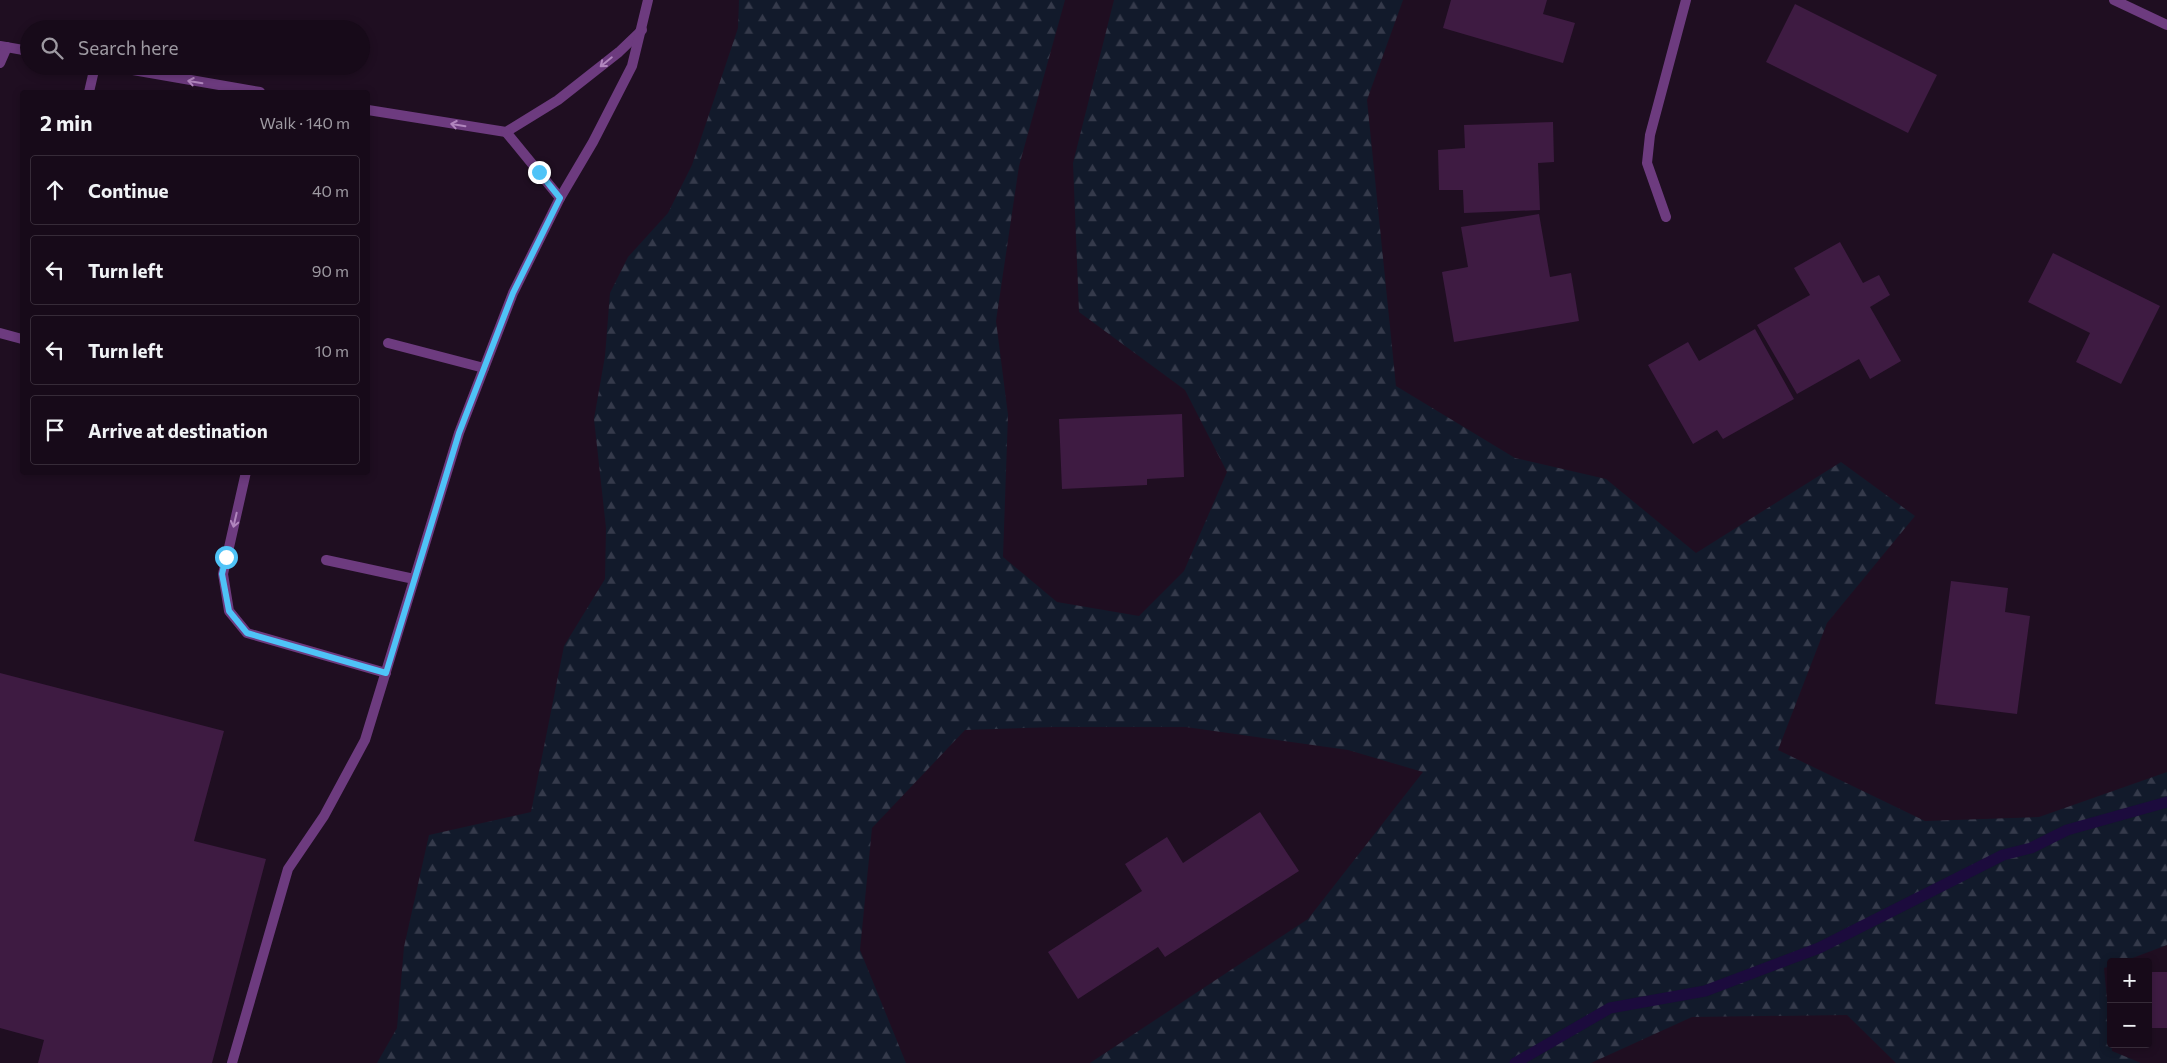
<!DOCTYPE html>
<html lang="en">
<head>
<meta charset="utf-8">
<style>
	:root { --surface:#170a19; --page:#241826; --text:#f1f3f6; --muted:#9e9aa2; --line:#362b38 }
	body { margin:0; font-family:Commissioner,sans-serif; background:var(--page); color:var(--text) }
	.controls { position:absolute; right:15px; bottom:15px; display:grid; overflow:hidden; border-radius:5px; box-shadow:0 2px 8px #0003 }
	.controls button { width:45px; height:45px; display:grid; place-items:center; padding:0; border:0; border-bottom:1px solid var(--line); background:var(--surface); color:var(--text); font:25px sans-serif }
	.stop { position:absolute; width:15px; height:15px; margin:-11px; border:4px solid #4fc3f7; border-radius:50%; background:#fff }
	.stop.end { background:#4fc3f7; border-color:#fff; box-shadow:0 1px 5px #0008 }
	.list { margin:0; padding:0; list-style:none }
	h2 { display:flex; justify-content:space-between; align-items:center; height:65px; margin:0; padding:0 20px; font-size:21px }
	h2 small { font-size:16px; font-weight:400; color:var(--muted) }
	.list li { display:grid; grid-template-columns:32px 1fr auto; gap:15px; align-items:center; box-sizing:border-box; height:70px; margin:0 10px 10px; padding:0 10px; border:1px solid var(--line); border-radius:5px }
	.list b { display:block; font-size:19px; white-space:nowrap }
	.list em { font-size:16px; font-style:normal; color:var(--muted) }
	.icon { flex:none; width:28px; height:28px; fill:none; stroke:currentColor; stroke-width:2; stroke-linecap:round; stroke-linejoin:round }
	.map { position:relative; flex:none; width:2167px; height:1063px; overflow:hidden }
	.search { position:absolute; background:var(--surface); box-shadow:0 2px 8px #0003; left:20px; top:20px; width:350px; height:55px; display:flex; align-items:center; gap:12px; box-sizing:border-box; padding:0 18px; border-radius:28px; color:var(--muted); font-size:19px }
	.panel { position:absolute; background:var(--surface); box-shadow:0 2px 8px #0003; left:20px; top:90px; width:350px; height:385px; border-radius:5px }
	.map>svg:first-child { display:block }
	.forest { fill:url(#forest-firs) }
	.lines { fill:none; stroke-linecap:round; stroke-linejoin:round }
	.stream { stroke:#1c0b3d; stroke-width:11 }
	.building { fill:#3e1b42 }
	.lane { stroke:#6d3b7f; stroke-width:10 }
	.street { stroke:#6d3b7f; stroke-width:10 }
	.oneway { stroke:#b186be }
	.route { stroke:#4fc3f7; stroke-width:6 }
</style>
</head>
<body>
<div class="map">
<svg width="2167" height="1063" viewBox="0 0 2167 1063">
	<defs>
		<pattern id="forest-firs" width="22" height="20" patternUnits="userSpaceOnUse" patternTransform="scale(1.25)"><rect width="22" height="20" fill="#121a2b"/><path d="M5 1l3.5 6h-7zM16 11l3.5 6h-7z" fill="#353a4b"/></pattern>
	</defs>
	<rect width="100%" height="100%" fill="#1f0e21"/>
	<polygon class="forest" points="739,0 1065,0 1019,166 996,321 1008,415 1003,557 1057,602 1139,616 1184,571 1227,472 1185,390 1079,312 1073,163 1114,0 1403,0 1367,100 1396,386 1515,458 1606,479 1696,553 1841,462 1915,516 1827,623 1778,750 1925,821 2039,817 2167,772 2167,945 2122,962 2111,962 2111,966 2104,968 2112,1051 2141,1063 1896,1063 1847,1015 1692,1017 1591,1063 1090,1063 1308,919 1423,772 1348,750 1186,727 1053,727 965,730 872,828 860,950 906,1063 377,1063 397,1028 404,947 429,835 531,812 564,646 605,579 606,528 594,419 605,356 610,293 628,257 668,213 692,165 738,28"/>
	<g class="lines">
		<polyline class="stream" points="1515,1063 1610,1008 1705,991 1819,948 2003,855 2031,848 2067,830 2167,802"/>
	</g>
	<g class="building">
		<polygon points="1451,0 1547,0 1543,14 1575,23 1563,63 1443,28"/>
		<polygon points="1795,4 1937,75 1908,133 1766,62"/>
		<polygon points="1553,122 1554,162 1538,163 1540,210 1464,213 1463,190 1439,190 1438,150 1465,148 1464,125"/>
		<polygon points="1539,214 1550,277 1571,273 1579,321 1454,342 1442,272 1468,267 1461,227"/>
		<polygon points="1840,242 1863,283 1879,275 1890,295 1870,307 1901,361 1870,379 1859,359 1797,394 1757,325 1810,295 1794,268"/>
		<polygon points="2053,253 2160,306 2121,384 2076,362 2090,333 2028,302"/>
		<polygon points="1755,329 1794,399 1723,439 1717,430 1693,444 1648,365 1688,342 1699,361"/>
		<polygon points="1182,414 1184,477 1147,479 1147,485 1062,489 1059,419"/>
		<polygon points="1951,581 2008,588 2005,612 2030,616 2017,714 1935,704"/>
		<polygon points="0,673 224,731 194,841 266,859 212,1063 38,1063 44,1040 0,1028"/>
		<polygon points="1260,812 1299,871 1165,957 1158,947 1078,999 1048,952 1142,891 1125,864 1167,837 1183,863"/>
		<rect x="2148" y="972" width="19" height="56"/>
	</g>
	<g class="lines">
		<g class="lane">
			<polyline points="0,46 29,51"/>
			<polyline points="0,63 7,47"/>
			<polyline points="110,66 260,92"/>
			<polyline points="89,92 95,66"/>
			<polyline points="368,110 506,132 558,100 619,52 642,30"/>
			<polyline points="560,198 593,142 632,66 648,0"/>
			<polyline points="0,333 22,339"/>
			<polyline points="388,343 484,368"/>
			<polyline points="246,472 223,574 229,611 247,633 386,673"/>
			<polyline points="326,560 414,579"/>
			<polyline points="232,1063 288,869 324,816 365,740 459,433 513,293 560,198 506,132"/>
		</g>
		<g class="street">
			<polyline points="2114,0 2167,25"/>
			<polyline points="1666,217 1647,163 1650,135 1686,0"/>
		</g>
	</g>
	<defs><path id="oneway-shaft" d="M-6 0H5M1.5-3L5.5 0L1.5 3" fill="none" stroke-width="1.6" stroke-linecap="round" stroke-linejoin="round" transform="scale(1.25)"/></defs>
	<g class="oneway">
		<use href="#oneway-shaft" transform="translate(606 62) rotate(141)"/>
		<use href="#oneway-shaft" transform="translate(195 82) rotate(-171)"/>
		<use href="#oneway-shaft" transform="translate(458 125) rotate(-171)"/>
		<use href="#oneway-shaft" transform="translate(235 520) rotate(103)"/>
	</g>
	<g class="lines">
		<polyline class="route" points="226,557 222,574 229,611 247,633 386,673 459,433 513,293 560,198 539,172"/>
	</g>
</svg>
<div class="controls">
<button>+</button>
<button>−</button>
</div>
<div class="stop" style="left:226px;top:557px"></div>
<div class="stop end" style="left:539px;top:172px"></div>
<div class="search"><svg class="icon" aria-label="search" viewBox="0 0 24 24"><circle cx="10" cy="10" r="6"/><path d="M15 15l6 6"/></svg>Search here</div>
<section class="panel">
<h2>2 min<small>Walk · 140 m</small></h2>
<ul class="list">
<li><svg class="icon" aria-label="ahead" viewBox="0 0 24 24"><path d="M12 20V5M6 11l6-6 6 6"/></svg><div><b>Continue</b></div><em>40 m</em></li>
<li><svg class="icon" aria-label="left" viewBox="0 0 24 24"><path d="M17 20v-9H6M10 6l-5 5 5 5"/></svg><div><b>Turn left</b></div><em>90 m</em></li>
<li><svg class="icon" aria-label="left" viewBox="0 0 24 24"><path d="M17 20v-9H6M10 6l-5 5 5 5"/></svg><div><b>Turn left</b></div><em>10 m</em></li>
<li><svg class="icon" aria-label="arrive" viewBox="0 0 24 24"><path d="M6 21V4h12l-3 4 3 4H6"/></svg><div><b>Arrive at destination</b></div></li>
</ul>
</section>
</div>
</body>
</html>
